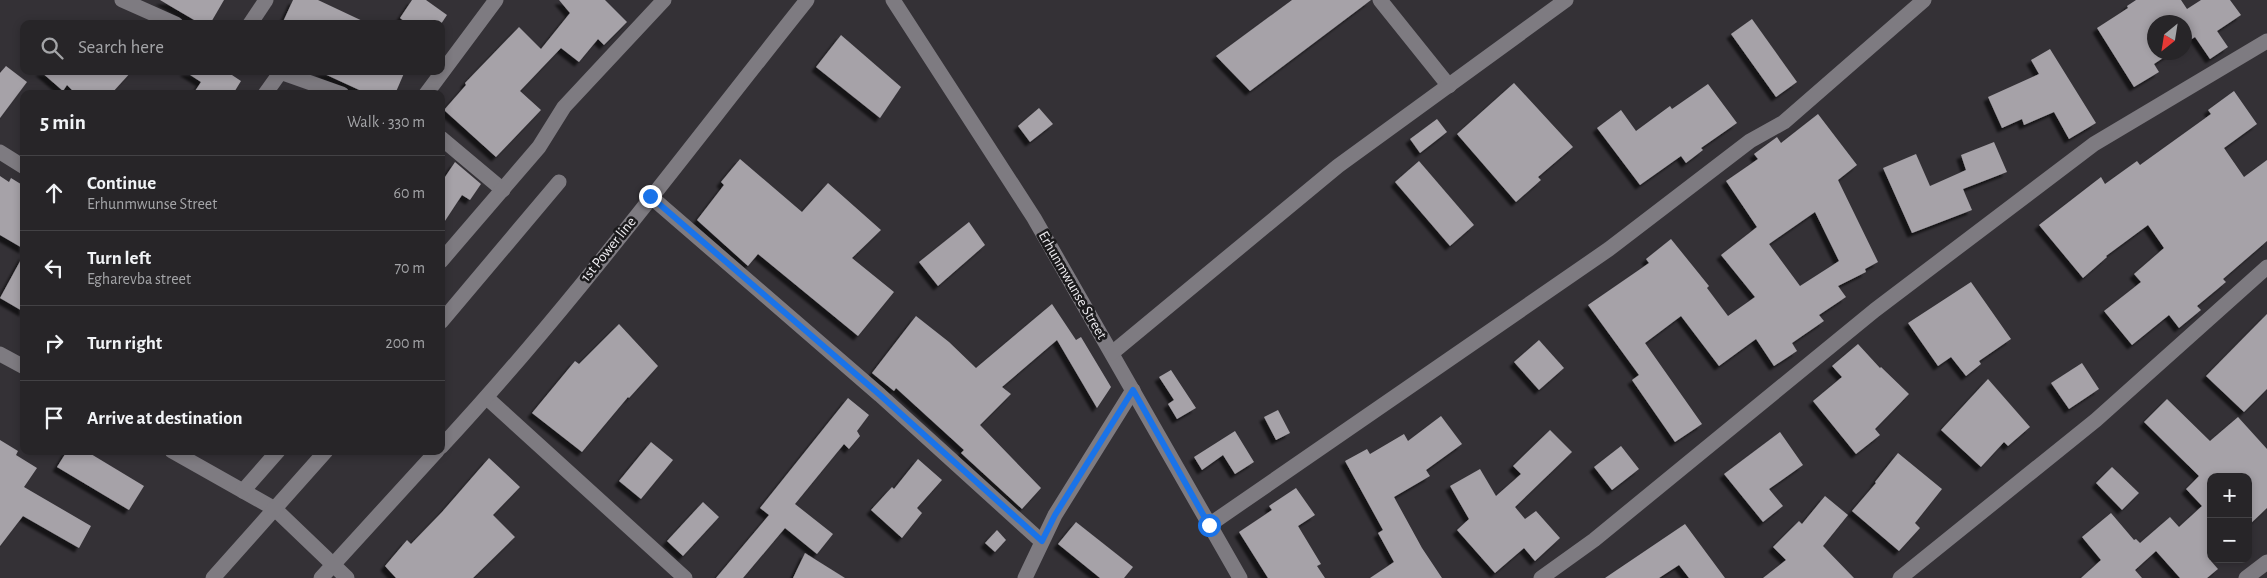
<!DOCTYPE html>
<html lang="en">
<head>
<meta charset="utf-8">
<style>
	:root { --surface:#272528; --page:#333134; --text:#f1f3f6; --muted:#a4a5a8; --line:#434245 }
	body { margin:0; font-family:"Alegreya Sans",sans-serif; background:var(--page); color:var(--text) }
	.controls { position:absolute; right:15px; bottom:15px; display:grid; overflow:hidden; border-radius:10px; box-shadow:0 2px 8px #0003 }
	.controls button { width:45px; height:45px; display:grid; place-items:center; padding:0; border:0; border-bottom:1px solid var(--line); background:var(--surface); color:var(--text); font:25px sans-serif }
	.compass { position:absolute; left:2147px; top:15px; width:45px; height:45px; border-radius:50%; background:var(--surface); box-shadow:0 2px 8px #0003; rotate:210deg }
	.stop { position:absolute; width:15px; height:15px; margin:-11px; border:4px solid #1a73e8; border-radius:50%; background:#fff }
	.stop.end { background:#1a73e8; border-color:#fff; box-shadow:0 1px 5px #0008 }
	.list { margin:0; padding:0; list-style:none }
	h2 { display:flex; justify-content:space-between; align-items:center; height:65px; margin:0; padding:0 20px; font-size:21px }
	h2 small { font-size:16px; font-weight:400; color:var(--muted) }
	.list li { display:grid; grid-template-columns:32px 1fr auto; gap:15px; align-items:center; box-sizing:border-box; height:75px; padding:0 20px; border-top:1px solid var(--line) }
	.list b { display:block; font-size:19px; white-space:nowrap }
	.list p { margin:0; font-size:16px; white-space:nowrap; color:var(--muted) }
	.list em { font-size:16px; font-style:normal; color:var(--muted) }
	.icon { flex:none; width:28px; height:28px; fill:none; stroke:currentColor; stroke-width:2; stroke-linecap:round; stroke-linejoin:round }
	.map { position:relative; flex:none; width:2267px; height:578px; overflow:hidden }
	.search { position:absolute; background:var(--surface); box-shadow:0 2px 8px #0003; left:20px; top:20px; width:425px; height:55px; display:flex; align-items:center; gap:12px; box-sizing:border-box; padding:0 18px; border-radius:10px; color:var(--muted); font-size:19px }
	.panel { position:absolute; background:var(--surface); box-shadow:0 2px 8px #0003; left:20px; top:90px; width:425px; height:365px; border-radius:10px }
	.map>svg:first-child { display:block }
	.building { fill:#a6a2a8; fill-rule:evenodd; filter:url(#shadow) }
	.lines { fill:none; stroke-linecap:round; stroke-linejoin:round }
	.minor { stroke:#7e7b81; stroke-width:15 }
	.route { stroke:#1a73e8; stroke-width:6 }
	.labels { text-anchor:middle; stroke-width:5; stroke-linejoin:round; paint-order:stroke }
	.street-label { font-size:15px; fill:#eeecf0; stroke:#1b1a1c }
</style>
</head>
<body>
<div class="map">
<svg width="2267" height="578" viewBox="0 0 2267 578">
	<defs>
		<filter id="shadow"><feDropShadow dx="-4.5" dy="4.5" stdDeviation="1" flood-color="#0009"/></filter>
	</defs>
	<rect width="100%" height="100%" fill="#343136"/>
	<g class="building">
		<polygon points="160,0 224,0 210,24 201,24"/>
		<polygon points="293,0 318,0 369,24 282,24"/>
		<polygon points="412,0 426,0 447,15 441,24 408,24 400,18"/>
		<polygon points="559,0 605,0 627,22 604,45 598,39 579,62 561,48 520,91 541,110 496,157 444,110 466,85 465,83 519,27 541,49 570,13"/>
		<polygon points="1292,0 1371,0 1250,91 1216,56"/>
		<polygon points="2136,0 2181,0 2187,9 2201,0 2230,0 2241,15 2217,31 2228,47 2210,59 2195,37 2184,44 2184,22 2154,22 2154,52 2172,52 2154,64 2159,72 2134,87 2097,28 2128,8 2127,6"/>
		<polygon points="1752,19 1797,82 1776,97 1731,34"/>
		<polygon points="841,35 901,87 880,118 816,67"/>
		<polygon points="2050,49 2096,123 2069,139 2054,112 2024,125 2022,119 2002,128 1988,97 2039,74 2031,60"/>
		<polygon points="6,66 27,82 0,118 0,73"/>
		<polygon points="40,71 132,71 111,94 76,94 67,85 63,91"/>
		<polygon points="184,71 226,71 241,81 233,94 193,94 201,82"/>
		<polygon points="318,71 405,71 395,94 368,94"/>
		<polygon points="1514,83 1573,147 1538,177 1541,180 1516,202 1457,134"/>
		<polygon points="1708,84 1737,123 1701,148 1703,150 1686,163 1681,156 1640,185 1597,128 1621,110 1636,131 1670,106 1672,109"/>
		<polygon points="2234,91 2257,124 2224,148 2244,177 2267,160 2267,241 2223,279 2226,282 2197,306 2201,310 2179,328 2169,315 2132,345 2104,311 2141,282 2134,274 2164,248 2148,225 2106,256 2107,257 2083,278 2039,225 2101,177 2105,184 2137,161 2140,165 2211,114 2208,110"/>
		<polygon points="1039,108 1053,124 1030,142 1018,126"/>
		<path d="M1818 114 1857 165 1838 180 1878 262 1865 269 1866 272 1838 286 1846 297 1819 315 1824 321 1792 343 1797 351 1774 366 1756 339 1719 366 1681 316 1645 343 1702 424 1675 442 1632 380 1639 375 1588 305 1649 263 1646 259 1671 239 1709 286 1707 288 1728 316 1755 297 1721 255 1757 227 1726 181 1758 159 1754 154 1777 137 1781 143ZM1815 212 1839 261 1800 286 1769 244Z"/>
		<polygon points="1437,119 1447,132 1420,153 1410,139"/>
		<polygon points="1994,142 2007,172 1963,189 1972,210 1912,233 1883,168 1916,154 1930,186 1966,170 1961,155"/>
		<polygon points="740,159 802,212 828,183 881,230 852,258 894,292 858,336 758,254 748,266 697,220 724,185 721,182"/>
		<polygon points="1419,161 1474,225 1450,246 1395,182"/>
		<polygon points="455,162 481,184 470,200 462,195 441,227 441,183"/>
		<polygon points="0,176 9,182 11,178 24,186 24,249 0,235"/>
		<polygon points="969,222 985,245 938,286 919,262"/>
		<polygon points="24,254 24,312 0,298"/>
		<polygon points="1971,282 2011,339 1979,361 1981,364 1966,376 1951,357 1938,366 1908,323"/>
		<polygon points="1052,304 1076,340 1081,337 1111,387 1097,408 1057,340 1002,387 1011,394 980,425 1041,488 1022,509 961,453 964,450 896,388 894,391 872,373 916,316 949,342 976,368"/>
		<polygon points="2267,314 2267,389 2244,412 2206,376"/>
		<polygon points="619,324 658,366 629,398 628,397 582,452 532,413 575,361 579,364"/>
		<polygon points="1539,340 1564,368 1539,390 1514,362"/>
		<polygon points="1858,344 1880,368 1881,367 1909,394 1875,429 1880,435 1856,454 1813,401 1842,377 1832,366"/>
		<polygon points="2082,363 2099,389 2069,409 2051,383"/>
		<polygon points="1171,370 1196,408 1177,419 1168,404 1174,400 1159,377"/>
		<polygon points="1988,379 2030,427 2008,446 2004,442 1981,467 1941,430"/>
		<polygon points="848,398 869,415 857,431 860,436 849,449 844,444 795,504 833,534 817,554 785,528 743,578 716,578 769,515 760,508"/>
		<polygon points="2167,399 2210,441 2238,417 2267,449 2267,508 2248,526 2248,477 2211,477 2211,561 2218,569 2207,578 2180,578 2156,551 2135,570 2142,578 2081,578 2101,560 2082,537 2111,513 2134,540 2136,539 2140,543 2170,517 2179,527 2202,506 2186,489 2199,476 2144,422"/>
		<polygon points="1278,410 1290,433 1276,440 1264,417"/>
		<polygon points="1441,416 1462,444 1426,470 1430,476 1394,497 1422,548 1442,578 1370,578 1394,562 1378,533 1383,530 1345,461 1367,449 1370,454 1404,434 1408,441"/>
		<polygon points="1550,430 1572,452 1515,507 1525,519 1536,511 1560,538 1535,561 1524,548 1495,573 1457,530 1469,519 1450,486 1480,469 1496,496 1521,474 1513,466"/>
		<polygon points="1235,431 1254,462 1235,474 1223,455 1202,470 1194,457"/>
		<polygon points="1780,432 1803,465 1769,489 1783,506 1763,522 1724,474"/>
		<polygon points="0,440 18,451 16,455 37,468 24,487 91,526 79,548 23,516 0,546"/>
		<polygon points="651,442 673,460 641,499 619,481"/>
		<polygon points="1621,446 1639,469 1612,490 1594,467"/>
		<polygon points="67,451 86,451 144,486 129,510 57,467"/>
		<polygon points="1898,453 1942,489 1915,523 1920,528 1899,551 1852,511 1876,483 1875,482"/>
		<polygon points="489,458 520,487 493,515 515,537 473,578 396,578 385,566 407,540 411,544 442,512"/>
		<polygon points="918,459 942,480 917,508 922,513 902,538 871,510 892,487 894,489"/>
		<polygon points="2112,467 2139,493 2122,510 2096,483"/>
		<polygon points="1296,488 1315,515 1298,526 1321,564 1317,566 1325,578 1268,578 1239,532 1272,510 1269,506"/>
		<polygon points="1825,496 1848,515 1823,546 1854,578 1763,578 1786,560 1773,547 1799,521 1802,524"/>
		<polygon points="703,502 719,517 683,556 667,541"/>
		<polygon points="1076,522 1133,567 1124,578 1100,578 1058,544"/>
		<polygon points="1685,524 1725,578 1689,578 1679,565 1659,578 1605,578"/>
		<polygon points="997,530 1006,540 995,552 985,543"/>
		<polygon points="805,553 845,578 793,578"/>
	</g>
	<g class="lines">
		<g class="minor">
			<polyline points="122,0 176,24"/>
			<polyline points="893,0 1034,218 1240,578"/>
			<polyline points="1380,0 1449,86"/>
			<polyline points="250,24 266,0"/>
			<polyline points="277,71 342,94"/>
			<polyline points="265,94 280,73"/>
			<polyline points="426,94 496,0"/>
			<polyline points="441,138 503,190"/>
			<polyline points="0,152 24,167"/>
			<polyline points="650,196 880,395 1041,541"/>
			<polyline points="441,261 539,147 564,107 664,0"/>
			<polyline points="441,322 559,182"/>
			<polyline points="1112,353 1338,166 1566,0"/>
			<polyline points="0,354 24,367"/>
			<polyline points="487,398 685,578"/>
			<path d="M441 447C572 306 687 150 807 0"/>
			<polyline points="172,451 275,509 347,578"/>
			<polyline points="243,491 278,451"/>
			<polyline points="1209,525 1609,249 1750,141 1784,122 1924,0"/>
			<polyline points="213,578 326,451"/>
			<polyline points="321,578 437,451"/>
			<polyline points="1025,578 1055,515 1133,390"/>
			<polyline points="1541,578 1594,540 1875,310 2094,144 2267,41"/>
			<polyline points="1900,578 2096,420 2267,267"/>
			<polyline points="2246,578 2267,562"/>
		</g>
	</g>
	<g class="lines">
		<polyline class="route" points="650,196 880,395 1042,541 1055,515 1133,390 1209,525"/>
	</g>
	<g class="labels">
		<g class="street-label">
			<text transform="translate(608 249) rotate(-51)" y="5">1st Power line</text>
			<text transform="translate(1073 285) rotate(60)" y="5">Erhunmwunse Street</text>
		</g>
	</g>
</svg>
<div class="controls">
<button>+</button>
<button>−</button>
</div>
<svg class="compass" viewBox="-18 -18 36 36"><path d="M0-13l5 13h-10z" fill="#e53935"/><path d="M0 13l5-13h-10z" fill="#a4a5a8"/></svg>
<div class="stop" style="left:1209px;top:525px"></div>
<div class="stop end" style="left:650px;top:196px"></div>
<div class="search"><svg class="icon" aria-label="search" viewBox="0 0 24 24"><circle cx="10" cy="10" r="6"/><path d="M15 15l6 6"/></svg>Search here</div>
<section class="panel">
<h2>5 min<small>Walk · 330 m</small></h2>
<ul class="list">
<li><svg class="icon" aria-label="ahead" viewBox="0 0 24 24"><path d="M12 20V5M6 11l6-6 6 6"/></svg><div><b>Continue</b><p>Erhunmwunse Street</p></div><em>60 m</em></li>
<li><svg class="icon" aria-label="left" viewBox="0 0 24 24"><path d="M17 20v-9H6M10 6l-5 5 5 5"/></svg><div><b>Turn left</b><p>Egharevba street</p></div><em>70 m</em></li>
<li><svg class="icon" aria-label="right" viewBox="0 0 24 24"><path d="M7 20v-9h11M14 6l5 5-5 5"/></svg><div><b>Turn right</b></div><em>200 m</em></li>
<li><svg class="icon" aria-label="arrive" viewBox="0 0 24 24"><path d="M6 21V4h12l-3 4 3 4H6"/></svg><div><b>Arrive at destination</b></div></li>
</ul>
</section>
</div>
</body>
</html>
